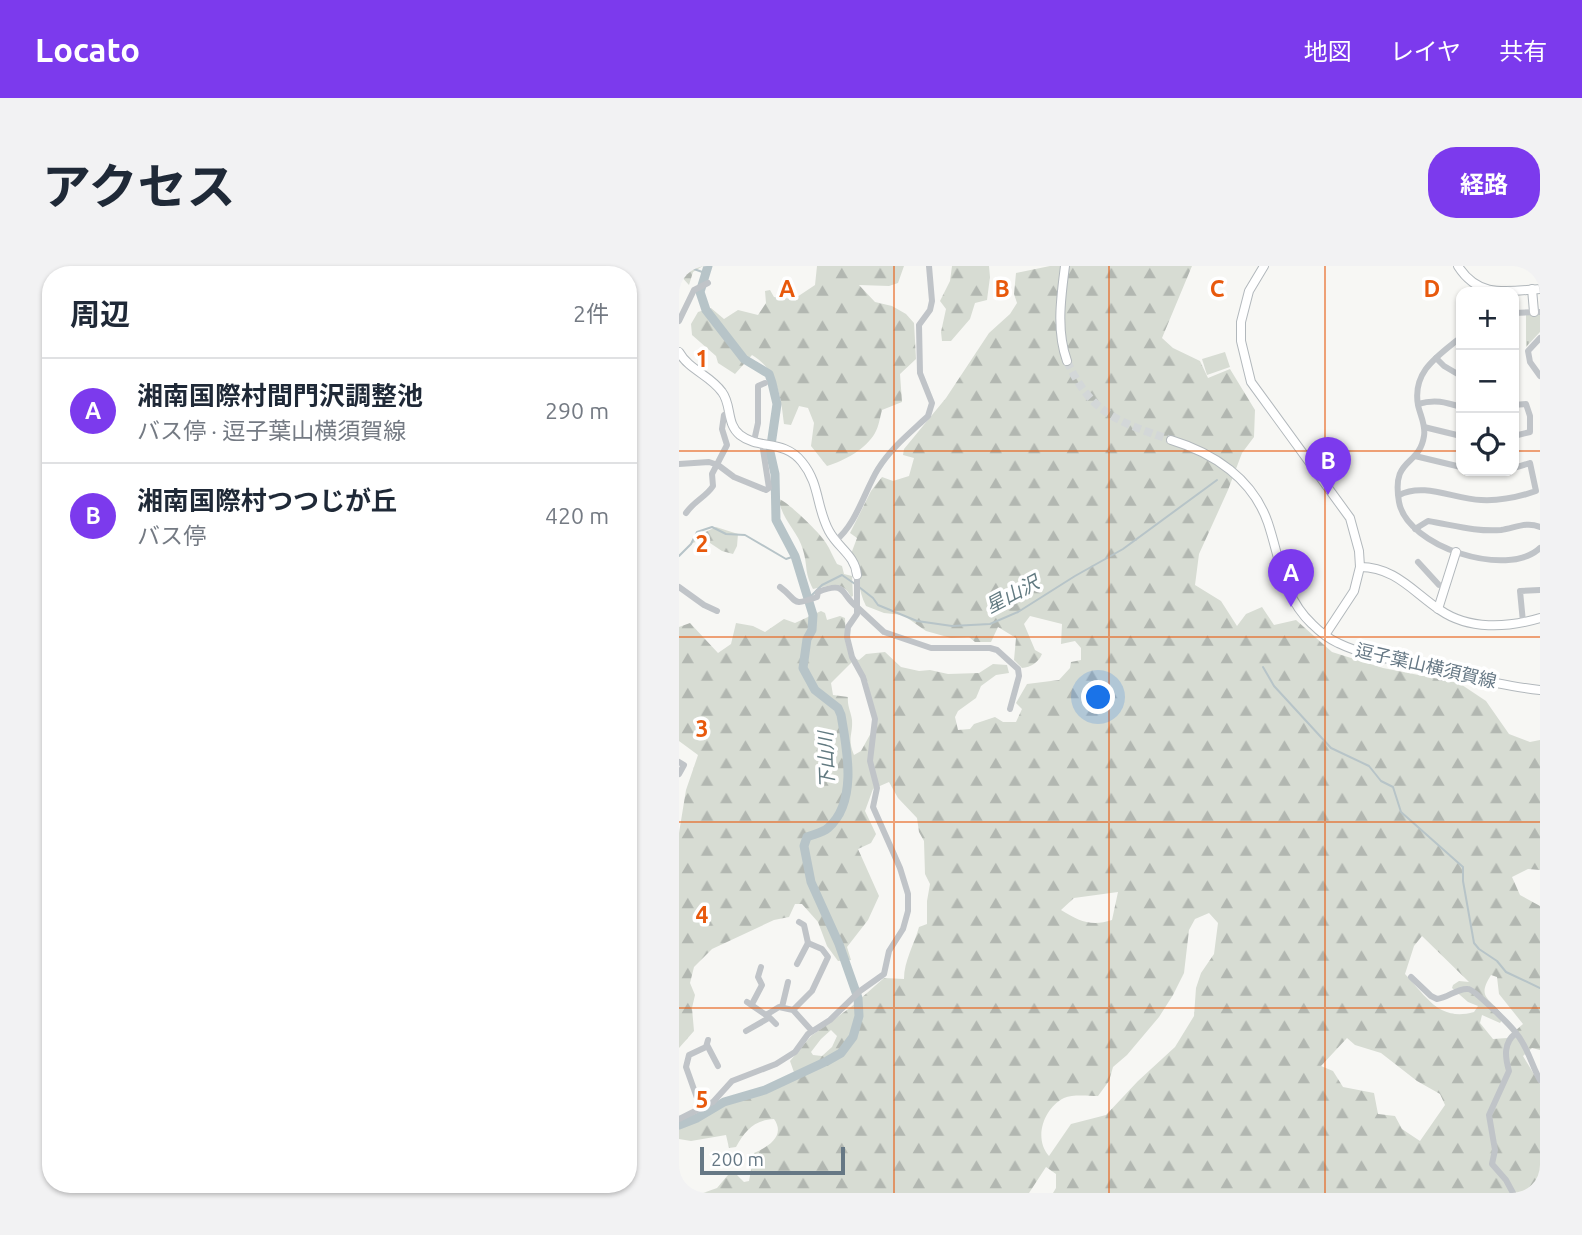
<!DOCTYPE html>
<html lang="ja">
<head>
<meta charset="utf-8">
<style>
	:root { --surface:#fff; --page:#f2f2f3; --text:#1f2937; --muted:#747a83; --line:#e0e1e3; --accent:#7c3aed }
	body { margin:0; font-family:Ubuntu,"Noto Sans JP",sans-serif; background:var(--page); color:var(--text) }
	.controls { position:absolute; right:21px; top:21px; display:grid; overflow:hidden; border-radius:14px; box-shadow:0 2px 5px #0004 }
	.controls button { width:63px; height:63px; display:grid; place-items:center; padding:0; border:0; border-bottom:2px solid var(--line); background:var(--surface); color:var(--text); font:35px sans-serif }
	.scale { position:absolute; left:21px; bottom:18px; width:145px; box-sizing:border-box; padding-left:7px; border:4px solid #667885; border-top:0; font-size:19px; line-height:24px; white-space:nowrap; color:#667885; -webkit-text-stroke:5px #fff; paint-order:stroke }
	.you { position:absolute; left:420px; top:432px; width:24px; height:24px; margin:-18px; border:5px solid #fff; border-radius:50%; background:#1a73e8; box-shadow:0 0 0 10px #1a73e833 }
	.badge { display:grid; place-items:center; width:46px; height:46px; border-radius:50%; background:var(--accent); color:#fff; font-size:23px; font-weight:700 }
	.pin { position:absolute; translate:-50% -58px; filter:drop-shadow(0 2px 4px #0008) }
	.pin::after { content:''; position:absolute; top:37px; width:24px; height:21px; background:inherit; clip-path:polygon(0 0,100% 0,50% 100%) }
	.list { margin:0; padding:0; list-style:none }
	h2 { display:flex; justify-content:space-between; align-items:center; height:91px; margin:0; padding:0 28px; font-size:30px }
	h2 small { font-size:23px; font-weight:400; color:var(--muted) }
	.list li { display:grid; grid-template-columns:46px 1fr auto; gap:21px; align-items:center; box-sizing:border-box; height:105px; padding:0 28px; border-top:2px solid var(--line) }
	.list b { display:block; font-size:26px; white-space:nowrap }
	.list p { margin:0; font-size:23px; white-space:nowrap; color:var(--muted) }
	.list em { font-size:23px; font-style:normal; color:var(--muted) }
	.icon { flex:none; width:38px; height:38px; fill:none; stroke:currentColor; stroke-width:2; stroke-linecap:round; stroke-linejoin:round }
	.map { position:relative; flex:none; width:861px; height:927px; overflow:hidden; border-radius:28px }
	header { display:flex; align-items:center; gap:42px; box-sizing:border-box; height:98px; padding:0 35px; background:var(--accent); color:#fff }
	header strong { font-size:33px }
	nav { display:flex; gap:38px; margin-inline-start:auto; font-size:24px }
	.intro { display:flex; align-items:center; justify-content:space-between; box-sizing:border-box; height:168px; padding:0 42px }
	h1 { margin:0; font-size:49px }
	.button { padding:18px 32px; border-radius:28px; background:var(--accent); color:#fff; font-size:24px; font-weight:700 }
	main { display:flex; gap:42px; padding:0 42px }
	aside { flex:1; background:var(--surface); border-radius:28px; box-shadow:0 2px 5px #0004 }
	.map>svg:first-child { display:block }
	.grass { fill:#d7dcd3 }
	.forest { fill:url(#forest-firs); fill-rule:evenodd }
	.park { fill:url(#park-tufts) }
	.lines { fill:none; stroke-linecap:round; stroke-linejoin:round }
	.stream { stroke:#b7c4c8; stroke-width:2 }
	.river { stroke:#b7c4c8; stroke-width:9 }
	.secondary-tunnel { stroke:#d3d7d8; stroke-width:8; stroke-dasharray:8 4; stroke-linecap:butt }
	.secondary-casing { stroke:#b2b8bc; stroke-width:10 }
	.street { stroke:#c0c4c8; stroke-width:6 }
	.secondary { stroke:#fff; stroke-width:8 }
	.grid { fill:none; stroke:#e8590c; stroke-width:2; stroke-opacity:0.55 }
	.labels { text-anchor:middle; stroke-width:7; stroke-linejoin:round; paint-order:stroke }
	.street-label { font-size:18px; fill:#667885; stroke:#fff }
	.water-label { font-size:19px; font-style:italic; fill:#627a81; stroke:#fff }
	.grid-label { font-size:23px; text-anchor:middle; font-weight:bold; fill:#e8590c; stroke:#fff; stroke-width:7; stroke-linejoin:round; paint-order:stroke }
</style>
</head>
<body>
<header>
<strong>Locato</strong>
<nav><a>地図</a><a>レイヤ</a><a>共有</a></nav>
</header>
<div class="intro"><h1>アクセス</h1><a class="button">経路</a></div>
<main>
<aside>
<h2>周辺<small>2件</small></h2>
<ul class="list">
<li><span class="badge">A</span><div><b>湘南国際村間門沢調整池</b><p>バス停 · 逗子葉山横須賀線</p></div><em>290 m</em></li>
<li><span class="badge">B</span><div><b>湘南国際村つつじが丘</b><p>バス停</p></div><em>420 m</em></li>
</ul>
</aside>
<div class="map">
<svg width="861" height="927" viewBox="0 0 861 927">
	<defs>
		<pattern id="forest-firs" width="22" height="20" patternUnits="userSpaceOnUse" patternTransform="scale(1.75)"><rect width="22" height="20" fill="#d7dcd3"/><path d="M5 1l3.5 6h-7zM16 11l3.5 6h-7z" fill="#b2b7b1"/></pattern>
		<pattern id="park-tufts" width="24" height="20" patternUnits="userSpaceOnUse" patternTransform="scale(1.75)"><rect width="24" height="20" fill="#d7dcd3"/><path d="M3 7l-1-3M5 7V3M7 7l1-3M15 17l-1-3M17 17v-4M19 17l1-3" fill="none" stroke="#b2b7b1"/></pattern>
	</defs>
	<rect width="100%" height="100%" fill="#f7f7f4"/>
	<polygon class="grass" points="546,86 551,101 528,109 523,93"/>
	<g class="forest">
		<polygon points="0,0 24,0 14,6 10,19 0,8"/>
		<path d="M138 0H225L219 17 210 20 180 19 196 36 213 40 227 48 235 57 237 93 221 108 223 136 203 144C201 151 200 160 196 167 187 183 165 195 148 200L132 180 135 157 129 142 120 140 112 159 105 158C102 130 98 104 73 89L56 108 39 97 37 90 13 69 12 58 19 46 32 42 45 53 59 44 79 49 87 37 86 25 91 24 95 31 115 33 136 19Z"/>
		<polygon points="273,0 310,0 311,11 308,34 296,37 291,53 272,75 263,75 262,66 267,43 261,35 271,15"/>
		<path d="M371 0H513L483 72 494 82 521 95 529 112 551 103 576 144 575 171 563 187 549 224 520 288 516 319 542 335 558 360 567 348 583 341 595 359 617 354 653 386 704 402 780 417 807 435 830 468 851 476 861 474V604L849 603 833 611 841 629 861 640V784L853 782 844 790 861 818V927H374L377 922V908L367 901 350 927H24L38 922 49 909H58L65 916 70 915 75 887C89 881 107 870 95 853 75 854 66 865 57 881L50 882 47 869 12 875 0 873V862L52 836 86 827 117 812 111 795 132 770 172 741 205 712 225 713C225 695 235 679 240 661L248 658V635L251 618 246 608 245 575 240 566 238 552 219 532 210 516 194 523 186 545 197 568 192 577 179 583 200 630 189 654 168 681 172 694 159 695 148 680 139 656 123 638H116L110 651 95 654 33 683 15 701 11 717 16 729 13 742 15 765 0 782V567L7 524 19 489 0 475V361L11 357 39 387 52 378 57 357 74 360 86 366 105 353 116 357 142 345 146 347 148 354 161 350 166 352 167 378 171 391 180 394 187 388 206 386 222 401 240 405 251 404 269 408 300 407 314 398 328 399 330 407 317 409 302 420 297 432 279 445 276 451 279 464 291 463 295 458 316 451 324 456H337L343 443 337 437 348 418 380 414 391 402 392 396 402 394V382L396 375 382 378 383 358 351 350 345 358 356 384 363 388C359 397 352 401 343 402L335 394 337 372 319 361 312 376H296L290 371 272 372 247 365 224 349 205 347 187 340C178 324 181 305 172 288L178 272 171 267 192 225 203 211 214 215 230 210 235 192 224 189 225 183 267 132 310 67 331 48 338 37 335 28 337 7ZM173 396 188 415 198 456 182 485 175 489C168 472 174 469 173 454 172 446 168 440 169 431L154 429 152 417ZM439 626 433 654C412 661 400 655 382 644L395 632ZM530 647 539 657 535 688 522 707 517 722 515 750 496 781 459 815 427 849 392 858 370 890C354 872 365 842 385 832 394 828 409 830 419 830L430 815 434 801 448 789 480 751 494 729 505 707 510 664 516 653ZM743 670 790 716 780 715 774 719 773 722 789 736 799 740 795 746C760 756 747 730 726 708L735 680ZM812 709 818 711 820 728 844 758 828 772 814 773 801 757 803 749 821 757 825 751C811 731 797 733 812 709ZM152 764 158 770 153 781 143 790 134 789 132 786 142 773ZM668 772 676 779 702 787 738 815 761 828 766 839 741 875 723 863 716 850 699 848 695 827 664 821 654 805 642 800Z"/>
		<path d="M100 233C108 235 142 268 147 277 151 283 154 291 158 298L163 300 165 308 173 310 174 330 172 331C165 314 149 320 134 323 125 305 129 301 124 284 119 265 102 253 100 233Z"/>
		<polygon points="37,261 59,268 58,280 54,288 43,285 25,273 11,278 22,268"/>
	</g>
	<polygon class="park" points="861,47 861,66 847,81 847,48"/>
	<g class="lines">
		<g class="stream">
			<polyline points="0,2 15,3 26,7"/>
			<polyline points="0,290 12,278 18,266 33,261 47,268 66,269 107,293 116,290"/>
			<polyline points="180,321 194,332 199,339 238,355 273,360 311,358 339,346 396,310 444,283 538,214"/>
			<polyline points="130,332 143,319 163,309 176,318"/>
			<polyline points="584,401 595,420 652,482 690,500 702,515 714,521 722,546 784,601 784,615 795,677 800,683 818,695 827,706 861,722"/>
		</g>
		<path class="river" d="M0 859 18 852 45 836 86 824 148 795 162 787 174 771 180 750 179 732 160 678 132 616 125 580 128 571C135 568 143 567 149 562 179 536 168 483 162 449L159 442 136 424 124 402 128 373 133 364 134 349 116 290 97 254 96 208 91 186 98 138 93 117 90 108 65 93 27 44 21 26 29 0"/>
		<path class="secondary-tunnel" d="M388 95C412 148 440 156 492 174"/>
		<g class="secondary-casing">
			<g id="secondary">
				<path d="M386 0C382 31 377 65 388 95"/>
				<polyline points="585,0 570,25 562,56 562,75 572,116 671,252 680,285 681,301 675,325 646,369"/>
				<path d="M779 0C800 33 828 25 861 23"/>
				<polyline points="853,23 855,46"/>
				<path d="M0 86C10 104 31 109 43 126 53 139 47 158 61 169 80 184 105 173 123 196 141 218 137 241 150 265 159 282 176 289 178 309"/>
				<path d="M492 174C535 187 574 213 589 257 601 293 604 331 633 358 640 365 650 373 659 377 686 390 717 394 746 401 784 409 822 420 861 424"/>
				<path d="M681 301C716 301 734 326 761 344 790 364 828 362 861 352"/>
				<polyline points="759,343 777,286"/>
			</g>
		</g>
		<g class="street">
			<polyline points="835,47 861,46"/>
			<polyline points="0,55 15,24 29,17"/>
			<path d="M782 71C759 90 733 105 739 139 741 149 747 159 745 170 740 202 712 190 720 236 728 281 829 313 861 282"/>
			<polyline points="861,72 849,85 851,96 861,110"/>
			<polyline points="757,92 765,100 782,110"/>
			<polyline points="835,107 835,108"/>
			<path d="M739 138C756 133 766 136 782 141"/>
			<polyline points="835,139 847,138 851,150 851,166 835,170"/>
			<polyline points="745,161 782,170"/>
			<polyline points="75,175 79,157 79,120 86,117"/>
			<polyline points="736,190 782,201"/>
			<polyline points="0,198 30,196 39,199 55,211 87,224 90,222 83,177"/>
			<path d="M720 229C745 216 775 233 802 234 821 235 840 231 857 225L851 197 835 202"/>
			<path d="M7 247C15 235 27 231 34 220L33 208 48 179 43 163 45 149 50 146"/>
			<path d="M736 263 749 255C774 259 797 266 822 264 836 262 848 255 861 261"/>
			<path d="M156 275C177 259 186 224 199 203 212 182 231 167 249 150L253 137 241 107 240 59 251 44 253 35 250 0"/>
			<polyline points="739,296 760,319 766,321"/>
			<polyline points="178,309 178,341 205,366 252,382 311,382 318,384 339,403 340,410 331,443"/>
			<polyline points="0,321 25,339 38,345"/>
			<polyline points="844,356 841,325 861,324"/>
			<polyline points="0,496 5,499 0,508"/>
			<polyline points="120,656 125,659 129,677"/>
			<path d="M732 711 752 730 758 733C769 732 778 722 789 723 795 723 832 760 837 767 824 777 826 791 830 805L810 849 816 884 813 898 827 914 834 927"/>
			<polyline points="68,736 87,749 100,741 114,744 133,765"/>
			<polyline points="73,738 83,719 79,711 82,701"/>
			<polyline points="103,741 109,716"/>
			<polyline points="114,744 133,725 149,691 143,683 129,677 118,698"/>
			<polyline points="89,750 97,758"/>
			<polyline points="67,765 88,753 89,748"/>
			<path d="M837 767C849 781 852 798 861 814"/>
			<polyline points="28,779 39,800"/>
			<polyline points="22,843 7,801 10,789 27,781 29,774"/>
			<path d="M0 853 34 836 53 815 97 798 116 786 129 768 151 754 181 725 205 708 210 685 224 663 229 645V628L221 602 194 541 198 522 191 495 196 453 184 411 173 391 168 371 169 361 178 348V341C161 329 169 314 139 326L138 331C111 341 120 335 101 321"/>
		</g>
		<use href="#secondary" class="secondary"/>
	</g>
	<path class="grid" d="M215 0V927M430 0V927M646 0V927M0 185H782M835 185H861M0 371H861M0 556H861M0 742H861"/>
	<g class="labels">
		<g class="street-label">
			<text transform="translate(747 400) rotate(13)" y="6">逗子葉山横須賀線</text>
		</g>
		<g class="water-label">
			<text transform="translate(333 328) rotate(-28)" y="7">星山沢</text>
			<text transform="translate(147 494) rotate(-92)" y="7">下山川</text>
		</g>
	</g>
	<g class="grid-label">
		<text x="108" y="31">A</text>
		<text x="323" y="31">B</text>
		<text x="538" y="31">C</text>
		<text x="753" y="31">D</text>
		<text x="23" y="101">1</text>
		<text x="23" y="286">2</text>
		<text x="23" y="471">3</text>
		<text x="23" y="657">4</text>
		<text x="23" y="842">5</text>
	</g>
</svg>
<div class="controls">
<button>+</button>
<button>−</button>
<button><svg class="icon" aria-label="locate" viewBox="0 0 24 24"><circle cx="12" cy="12" r="6"/><path d="M12 2v4M12 18v4M2 12h4M18 12h4"/></svg></button>
</div>
<div class="scale">200 m</div>
<div class="you"></div>
<div class="pin badge" style="left:612px;top:341px">A</div>
<div class="pin badge" style="left:649px;top:229px">B</div>
</div>
</main>
</body>
</html>
